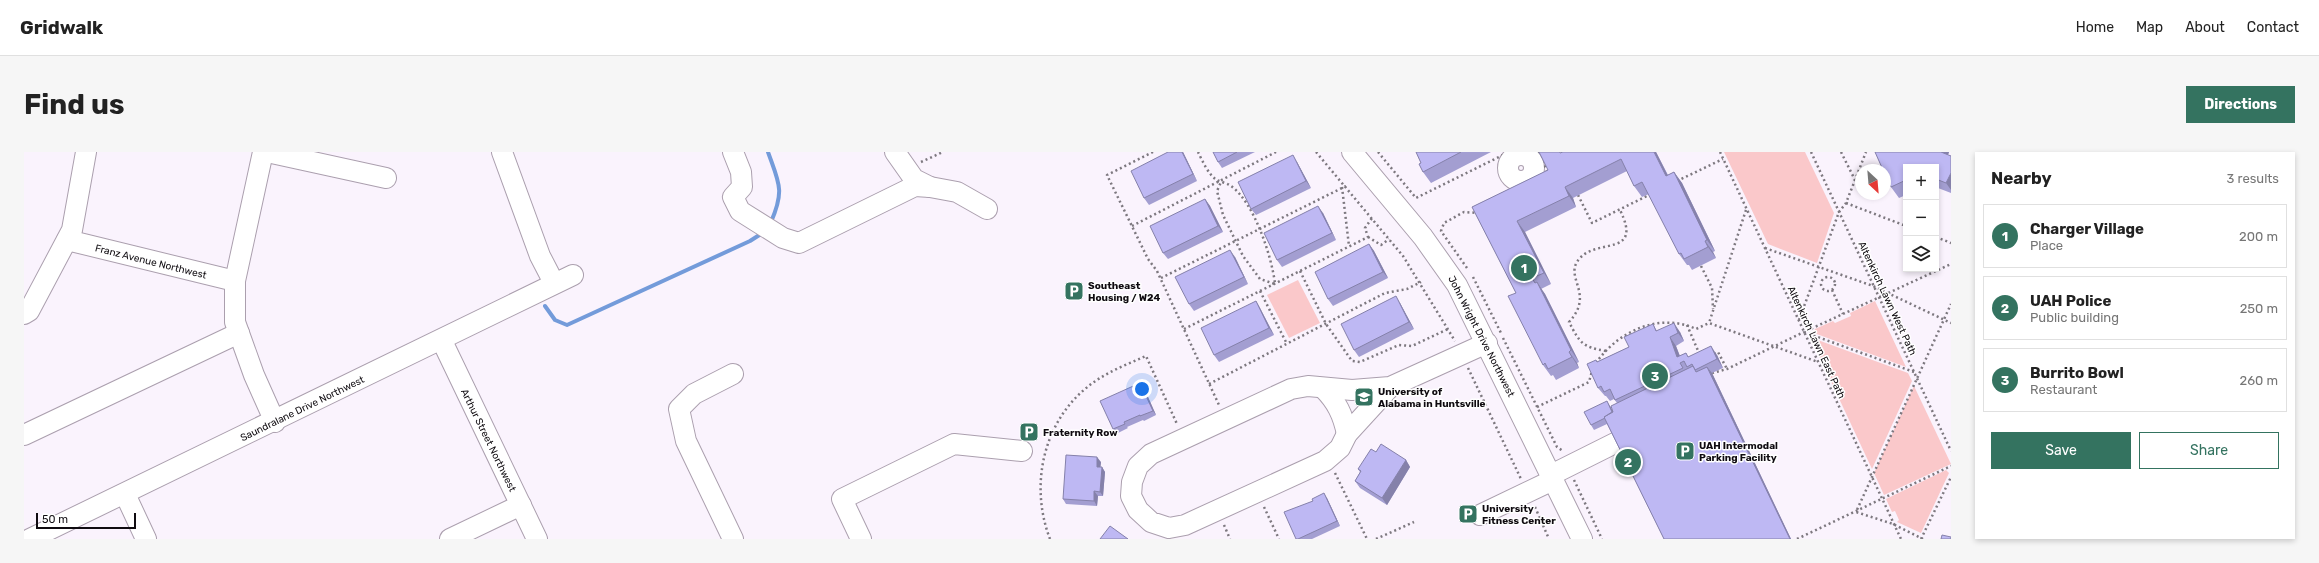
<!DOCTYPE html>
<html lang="en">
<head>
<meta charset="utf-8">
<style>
	:root { --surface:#fff; --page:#f6f6f6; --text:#222; --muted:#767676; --line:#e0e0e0; --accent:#347360 }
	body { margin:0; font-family:Rubik,sans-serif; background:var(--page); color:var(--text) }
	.controls { position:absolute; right:12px; top:12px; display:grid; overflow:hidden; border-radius:0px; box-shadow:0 2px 6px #0003 }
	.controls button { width:36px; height:36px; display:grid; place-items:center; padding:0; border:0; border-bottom:1px solid var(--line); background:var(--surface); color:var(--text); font:20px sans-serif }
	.compass { position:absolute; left:1831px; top:12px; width:36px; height:36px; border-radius:50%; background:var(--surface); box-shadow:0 2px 6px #0003; rotate:154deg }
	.scale { position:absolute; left:12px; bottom:10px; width:100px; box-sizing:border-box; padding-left:4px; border:2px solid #0f0b10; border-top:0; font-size:11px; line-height:14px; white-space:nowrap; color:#0f0b10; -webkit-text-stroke:3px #fff; paint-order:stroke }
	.you { position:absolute; left:1118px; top:237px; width:14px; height:14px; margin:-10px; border:3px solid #fff; border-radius:50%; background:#1a73e8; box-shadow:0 0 0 6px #1a73e833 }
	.badge { display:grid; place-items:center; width:26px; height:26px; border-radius:50%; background:var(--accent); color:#fff; font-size:13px; font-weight:700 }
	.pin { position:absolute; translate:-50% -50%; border:2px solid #fff; box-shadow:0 1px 4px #0006 }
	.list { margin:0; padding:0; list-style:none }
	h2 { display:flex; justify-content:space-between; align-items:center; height:52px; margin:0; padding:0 16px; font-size:17px }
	h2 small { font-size:13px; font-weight:400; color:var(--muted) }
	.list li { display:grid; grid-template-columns:26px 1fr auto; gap:12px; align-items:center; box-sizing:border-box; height:64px; margin:0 8px 8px; padding:0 8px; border:1px solid var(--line); border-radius:0px }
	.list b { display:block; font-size:15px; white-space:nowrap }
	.list p { margin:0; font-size:13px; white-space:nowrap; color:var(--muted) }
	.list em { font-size:13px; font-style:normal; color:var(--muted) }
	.actions { display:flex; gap:8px; padding:12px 16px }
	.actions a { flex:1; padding:9px 0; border:1px solid var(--accent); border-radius:0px; text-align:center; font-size:14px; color:var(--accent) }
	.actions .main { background:var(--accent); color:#fff }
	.icon { flex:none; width:22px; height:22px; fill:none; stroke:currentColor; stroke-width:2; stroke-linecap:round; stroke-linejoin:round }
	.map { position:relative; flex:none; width:1927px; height:387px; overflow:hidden; border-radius:0px }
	header { display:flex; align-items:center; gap:24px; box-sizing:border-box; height:56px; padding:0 20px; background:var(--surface); border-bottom:1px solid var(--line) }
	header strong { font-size:19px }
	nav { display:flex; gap:22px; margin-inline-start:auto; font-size:14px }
	.intro { display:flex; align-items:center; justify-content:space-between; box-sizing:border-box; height:96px; padding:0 24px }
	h1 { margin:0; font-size:28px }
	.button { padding:10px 18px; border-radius:0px; background:var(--accent); color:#fff; font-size:14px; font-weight:700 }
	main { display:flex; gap:24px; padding:0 24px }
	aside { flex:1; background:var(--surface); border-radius:0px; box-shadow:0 2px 6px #0003 }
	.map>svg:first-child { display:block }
	.green { fill:#fac8ca }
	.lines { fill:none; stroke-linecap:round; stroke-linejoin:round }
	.stream { stroke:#739bda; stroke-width:4 }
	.minor-casing { stroke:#ab9fae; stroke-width:22 }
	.path { stroke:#7d787f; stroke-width:2.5; stroke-dasharray:2 3; stroke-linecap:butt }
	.minor { stroke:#fff; stroke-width:20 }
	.wall { fill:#a39ed1 }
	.shaded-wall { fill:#8581aa }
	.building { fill:#beb8f3; stroke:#8581aa }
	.labels { text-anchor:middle; stroke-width:3; stroke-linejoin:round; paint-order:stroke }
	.street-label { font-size:10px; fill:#0f0b10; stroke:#fff }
	.poi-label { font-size:10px; font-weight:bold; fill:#0f0b10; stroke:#fff; text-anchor:start }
</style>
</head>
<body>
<header>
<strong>Gridwalk</strong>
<nav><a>Home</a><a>Map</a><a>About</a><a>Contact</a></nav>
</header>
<div class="intro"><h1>Find us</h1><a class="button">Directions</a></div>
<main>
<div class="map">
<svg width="1927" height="387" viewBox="0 0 1927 387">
	<rect width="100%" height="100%" fill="#faf3fd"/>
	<g class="green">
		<polygon points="1700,0 1781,0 1810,61 1793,111 1744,92"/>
		<polygon points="1274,128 1296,171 1265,186 1243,143"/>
		<polygon points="1851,149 1882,215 1790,181 1791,177 1809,169 1811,171 1827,164 1826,161"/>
		<polygon points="1791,187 1884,221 1888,229 1848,317 1789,191"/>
		<polygon points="1890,234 1927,312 1860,343 1850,321"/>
		<polygon points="1922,318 1925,321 1897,381 1873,370 1875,368 1871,359 1868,360 1862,347"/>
	</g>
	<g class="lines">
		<g class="stream">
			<path d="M744 0C755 31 761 38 747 70"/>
			<polyline points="521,154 531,168 543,173 726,89 740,80"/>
		</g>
		<g class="minor-casing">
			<g id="minor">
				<polyline points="239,0 211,129 211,170 230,223 251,270"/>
				<polyline points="243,0 362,26"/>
				<polyline points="478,0 516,104 530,131"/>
				<polyline points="709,0 717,20 718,35 709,45 716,59 759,86 775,91 891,34 906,35"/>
				<polyline points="871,0 890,27 906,35 933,40 963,57"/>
				<polyline points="1328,0 1399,85 1433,133 1558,387"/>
				<circle cx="1497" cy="16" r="13"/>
				<polyline points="43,88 211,129"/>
				<polyline points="0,162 5,159 48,78 62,0"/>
				<polyline points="418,189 513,387"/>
				<polyline points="1366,235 1328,238 1284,234 1267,237 1127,302 1114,314 1108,330 1107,344 1114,358 1127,370 1145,376 1161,373 1301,309 1316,296 1323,282 1366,235 1463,191"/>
				<path d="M1299 236C1313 250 1319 263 1323 282"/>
				<polyline points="0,283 215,181"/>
				<polyline points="1527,323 1593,290"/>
				<polyline points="101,342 122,387"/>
				<polyline points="1456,363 1529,328"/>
				<polyline points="6,387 549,123"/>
				<polyline points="426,387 497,353"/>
				<polyline points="709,387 662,289 655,257 670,242 709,222"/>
				<polyline points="837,387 818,347 930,292 998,299"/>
			</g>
		</g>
		<g class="path">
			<polyline points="1129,0 1083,23 1124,107 1133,119 1195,253"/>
			<path d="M1174 0C1178 8 1185 24 1193 28 1197 30 1203 31 1207 34 1230 50 1248 105 1251 132L1236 127 1219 104 1199 63 1193 39 1197 30"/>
			<polyline points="1292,0 1379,104 1431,189"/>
			<polyline points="1354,0 1392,46 1485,0"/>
			<polyline points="1514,0 1524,21"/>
			<polyline points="1696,0 1877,387"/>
			<polyline points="1787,0 1927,299"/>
			<polyline points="1817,0 1831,28"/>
			<polyline points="897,10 919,0"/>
			<polyline points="1653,29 1699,7"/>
			<polyline points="1318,35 1325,94"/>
			<polyline points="1554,43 1568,71 1627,42"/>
			<polyline points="1822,51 1882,74"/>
			<polyline points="1722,58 1685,171 1794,210"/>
			<polyline points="1108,74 1252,0"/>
			<polyline points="1344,85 1357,93 1365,87"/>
			<polyline points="1912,85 1927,91"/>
			<polyline points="1741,96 1849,134 1927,171"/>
			<polyline points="1677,114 1688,136 1689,157"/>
			<polyline points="1443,116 1417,79 1420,71 1440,60 1454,61"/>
			<polyline points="1276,119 1302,172 1328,209 1336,210 1375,193 1388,194 1424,177"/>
			<circle cx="1804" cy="132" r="7"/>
			<polyline points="1449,125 1477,181"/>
			<polyline points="1137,126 1322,34"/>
			<polyline points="1808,138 1819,162"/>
			<polyline points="1236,139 1263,192"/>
			<polyline points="1775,168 1815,60 1822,51 1842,0"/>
			<polyline points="1663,173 1675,201"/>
			<polyline points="1160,177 1344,85 1341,76 1348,66"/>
			<polyline points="1479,186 1533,295 1539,299"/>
			<path d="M1582 199C1558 195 1556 191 1545 170 1572 141 1538 125 1556 106 1574 86 1619 105 1596 58"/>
			<polyline points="1690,202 1694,200 1703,217"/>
			<path d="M1572 211C1594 179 1636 160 1672 177L1685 171"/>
			<polyline points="1444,216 1497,327"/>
			<polyline points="1890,220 1780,180 1927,112"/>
			<polyline points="1688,221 1703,217 1780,180"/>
			<polyline points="1185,232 1361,141 1383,137 1397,130"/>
			<polyline points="1513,255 1565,230 1568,219"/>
			<polyline points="1311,321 1343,387"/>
			<polyline points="1550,328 1578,387"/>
			<polyline points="1240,355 1255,387"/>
			<polyline points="1511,355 1525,387"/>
			<polyline points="1200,373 1206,387"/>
			<path d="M1026 387C1004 330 1021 262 1073 228 1088 218 1106 211 1122 204L1153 272"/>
			<polyline points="1352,387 1390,370"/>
			<polyline points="1773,387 1927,314"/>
			<polyline points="1897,387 1927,325"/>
			<polyline points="1899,387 1869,372 1832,360 1927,152"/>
		</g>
		<use href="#minor" class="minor"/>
	</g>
	<g class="wall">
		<polygon points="1144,0 1159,0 1173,29 1125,53 1120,46"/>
		<polygon points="1189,0 1231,0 1198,16 1194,10"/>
		<polygon points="1392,0 1467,0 1407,31 1399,20 1397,11"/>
		<polygon points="1632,0 1644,23 1650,20 1658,31 1691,99 1689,100 1692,106 1668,118 1665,113 1663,113 1655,102 1625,42 1618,45 1610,34 1603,19 1549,46 1552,55 1501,80 1527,132 1517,137 1521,142 1555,210 1553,211 1555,216 1532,228 1529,223 1527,224 1519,213 1492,141 1448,55 1524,18 1538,1"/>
		<polygon points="1851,0 1925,0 1924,3 1927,4 1927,41 1914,36 1912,32 1912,15 1882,15 1882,43 1875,46 1867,35"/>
		<polygon points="1273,10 1287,36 1232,63 1227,57"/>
		<polygon points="1181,47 1186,54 1199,80 1144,107 1139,101"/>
		<polygon points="1299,61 1312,88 1258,115 1253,108"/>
		<polygon points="1345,92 1350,99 1364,126 1309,154 1304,147"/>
		<polygon points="1211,105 1224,132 1170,159 1165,152"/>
		<polygon points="1232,149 1236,156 1250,183 1195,210 1190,203"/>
		<polygon points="1376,151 1390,177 1335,205 1330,198"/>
		<polygon points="1629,172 1633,179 1656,180 1660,189 1652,194 1656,204 1662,201 1664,205 1693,203 1699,216 1688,221 1767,387 1640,387 1583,272 1570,278 1567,273 1586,254 1589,260 1593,251 1590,247 1586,249 1582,244 1581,244 1574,236 1573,210 1605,195"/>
		<polygon points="1120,236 1132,263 1120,269 1119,268 1103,275 1104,276 1092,282 1089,277"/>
		<polygon points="1352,300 1382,308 1386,315 1363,353 1336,336 1331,329 1336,320 1334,317"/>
		<polygon points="1077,310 1076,315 1078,315 1081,320 1079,344 1074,344 1073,354 1042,352 1039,347"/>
		<polygon points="1303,346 1316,374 1288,387 1272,387"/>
	</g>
	<g class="shaded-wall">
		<polygon points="1158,0 1159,0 1160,2 1173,29 1169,22"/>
		<polygon points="1630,0 1632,0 1650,36 1642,24"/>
		<polygon points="1914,0 1925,0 1921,10"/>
		<polygon points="1269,3 1273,10 1287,36 1282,29"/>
		<polygon points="1650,20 1658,31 1691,99 1683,88"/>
		<polygon points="1927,21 1927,38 1922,31"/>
		<polygon points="1541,35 1549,46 1552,55 1545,44"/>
		<polygon points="1181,47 1186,54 1199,80 1194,74"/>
		<polygon points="1294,54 1299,61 1312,88 1308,81"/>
		<polygon points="1493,69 1501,80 1527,132 1520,121"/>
		<polygon points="1681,89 1689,100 1692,106 1684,95"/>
		<polygon points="1345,92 1350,99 1364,126 1359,120"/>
		<polygon points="1206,98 1211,105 1224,132 1220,125"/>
		<polygon points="1513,130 1521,142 1555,210 1547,198"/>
		<polygon points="1372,144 1376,151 1390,177 1385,170"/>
		<polygon points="1232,149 1236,156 1250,183 1245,176"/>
		<polygon points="1650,171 1656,180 1660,189 1654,181"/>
		<polygon points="1646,185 1652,194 1658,210 1653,205"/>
		<polygon points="1687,194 1693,203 1699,216 1693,207"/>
		<polygon points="1545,200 1553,211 1555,216 1548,205"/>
		<polygon points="1683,215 1688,221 1767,387 1766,387"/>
		<polygon points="1116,231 1120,236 1132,263 1129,259"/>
		<polygon points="1583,249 1586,254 1593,267 1589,262"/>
		<polygon points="1073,305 1077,310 1076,320 1073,315"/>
		<polygon points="1382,308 1386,315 1363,353 1358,346"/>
		<polygon points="1078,315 1081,320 1079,344 1076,340"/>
		<polygon points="1070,339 1074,344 1073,354 1070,349"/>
		<polygon points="1300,341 1303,346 1316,374 1313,369"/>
	</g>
	<g class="building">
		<polygon points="1144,0 1158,0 1169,22 1120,46 1107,19"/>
		<polygon points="1189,0 1213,0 1194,10"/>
		<polygon points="1392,0 1437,0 1399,20 1395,12 1397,11"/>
		<polygon points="1515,0 1536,0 1536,1 1539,0 1630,0 1642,24 1650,20 1683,88 1681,89 1684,95 1660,107 1657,101 1655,102 1618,30 1610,34 1597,7 1541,35 1545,44 1493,69 1520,121 1508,126 1511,131 1513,130 1547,198 1545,200 1548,205 1524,217 1521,211 1519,213 1484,144 1492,141 1448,55 1524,18"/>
		<polygon points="1851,0 1917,0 1927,4 1927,21 1922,31 1912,27 1912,15 1882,15 1882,28 1867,35 1861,22 1861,18 1859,18"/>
		<polygon points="1269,3 1282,29 1227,57 1214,30"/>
		<polygon points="1181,47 1194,74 1139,101 1126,74"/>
		<polygon points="1294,54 1308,81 1253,108 1240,81"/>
		<polygon points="1345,92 1359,120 1304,147 1291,120"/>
		<polygon points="1206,98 1220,125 1165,152 1151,125"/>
		<polygon points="1372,144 1385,170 1330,198 1317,172"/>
		<polygon points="1232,149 1245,176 1190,203 1177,176"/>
		<polygon points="1650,171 1654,181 1646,185 1653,205 1662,201 1664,205 1687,194 1693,207 1671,218 1668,212 1663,215 1660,209 1656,211 1659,216 1591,248 1586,237 1580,240 1577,234 1574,236 1563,212 1572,208 1573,210 1605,195 1600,185 1629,172 1632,179"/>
		<polygon points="1669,214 1672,220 1683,215 1766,387 1640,387 1580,265 1589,260 1587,254"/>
		<polygon points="1116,231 1129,259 1116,264 1116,263 1100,270 1101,272 1089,277 1076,249"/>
		<polygon points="1583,249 1588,260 1580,265 1581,266 1567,273 1560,260"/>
		<polygon points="1357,292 1382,308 1358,346 1331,329 1337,319 1334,317 1347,297 1352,300"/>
		<polygon points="1042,303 1073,305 1073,315 1078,315 1076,340 1070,339 1070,349 1039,347"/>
		<polygon points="1300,341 1313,369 1274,387 1272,387 1260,360 1289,349 1288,347"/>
		<polygon points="1086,374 1104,387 1076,387"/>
		<polygon points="1918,383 1927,385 1927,387 1917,387"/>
	</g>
	<defs>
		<g id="parking-square" transform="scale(1)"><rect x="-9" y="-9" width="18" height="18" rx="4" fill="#347360" stroke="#fff"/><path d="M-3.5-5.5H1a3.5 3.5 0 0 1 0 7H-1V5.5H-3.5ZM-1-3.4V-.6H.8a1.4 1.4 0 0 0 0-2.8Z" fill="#fff"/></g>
		<g id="university-square" transform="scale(1)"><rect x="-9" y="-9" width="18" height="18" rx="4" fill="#347360" stroke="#fff"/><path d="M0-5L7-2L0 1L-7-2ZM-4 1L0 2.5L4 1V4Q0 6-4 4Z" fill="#fff"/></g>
	</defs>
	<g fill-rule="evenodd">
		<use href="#parking-square" x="1050" y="139"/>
		<use href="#university-square" x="1340" y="245"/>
		<use href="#parking-square" x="1005" y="280"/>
		<use href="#parking-square" x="1661" y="299"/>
		<use href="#parking-square" x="1444" y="362"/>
	</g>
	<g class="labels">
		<g class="street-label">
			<text transform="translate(127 109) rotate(14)" y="4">Franz Avenue Northwest</text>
			<text transform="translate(1864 146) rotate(65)" y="4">Altenkirch Lawn West Path</text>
			<text transform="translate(1458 184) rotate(63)" y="4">John Wright Drive Northwest</text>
			<text transform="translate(1793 190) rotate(65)" y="4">Altenkirch Lawn East Path</text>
			<text transform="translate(278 256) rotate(-26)" y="4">Saundralane Drive Northwest</text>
			<text transform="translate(465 288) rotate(64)" y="4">Arthur Street Northwest</text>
		</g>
		<g class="poi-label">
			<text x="1064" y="137">Southeast<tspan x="1064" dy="12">Housing / W24</tspan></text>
			<text x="1354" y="243">University of<tspan x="1354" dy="12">Alabama in Huntsville</tspan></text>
			<text x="1019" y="284">Fraternity Row</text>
			<text x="1675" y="297">UAH Intermodal<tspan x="1675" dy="12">Parking Facility</tspan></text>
			<text x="1458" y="360">University<tspan x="1458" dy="12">Fitness Center</tspan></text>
		</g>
	</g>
</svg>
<div class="controls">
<button>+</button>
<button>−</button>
<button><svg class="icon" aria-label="layers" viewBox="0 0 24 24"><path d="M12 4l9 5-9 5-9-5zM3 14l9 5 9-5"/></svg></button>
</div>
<svg class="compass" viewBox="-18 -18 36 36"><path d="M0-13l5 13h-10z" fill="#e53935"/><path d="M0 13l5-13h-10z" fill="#767676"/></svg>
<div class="scale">50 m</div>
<div class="you"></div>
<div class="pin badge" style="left:1500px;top:116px">1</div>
<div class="pin badge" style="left:1604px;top:310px">2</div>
<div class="pin badge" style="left:1631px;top:224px">3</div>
</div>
<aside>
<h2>Nearby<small>3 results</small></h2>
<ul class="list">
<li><span class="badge">1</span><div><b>Charger Village</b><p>Place</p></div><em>200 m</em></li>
<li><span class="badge">2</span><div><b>UAH Police</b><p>Public building</p></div><em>250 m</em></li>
<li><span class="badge">3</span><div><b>Burrito Bowl</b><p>Restaurant</p></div><em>260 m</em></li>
</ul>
<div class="actions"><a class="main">Save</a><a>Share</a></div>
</aside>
</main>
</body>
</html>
